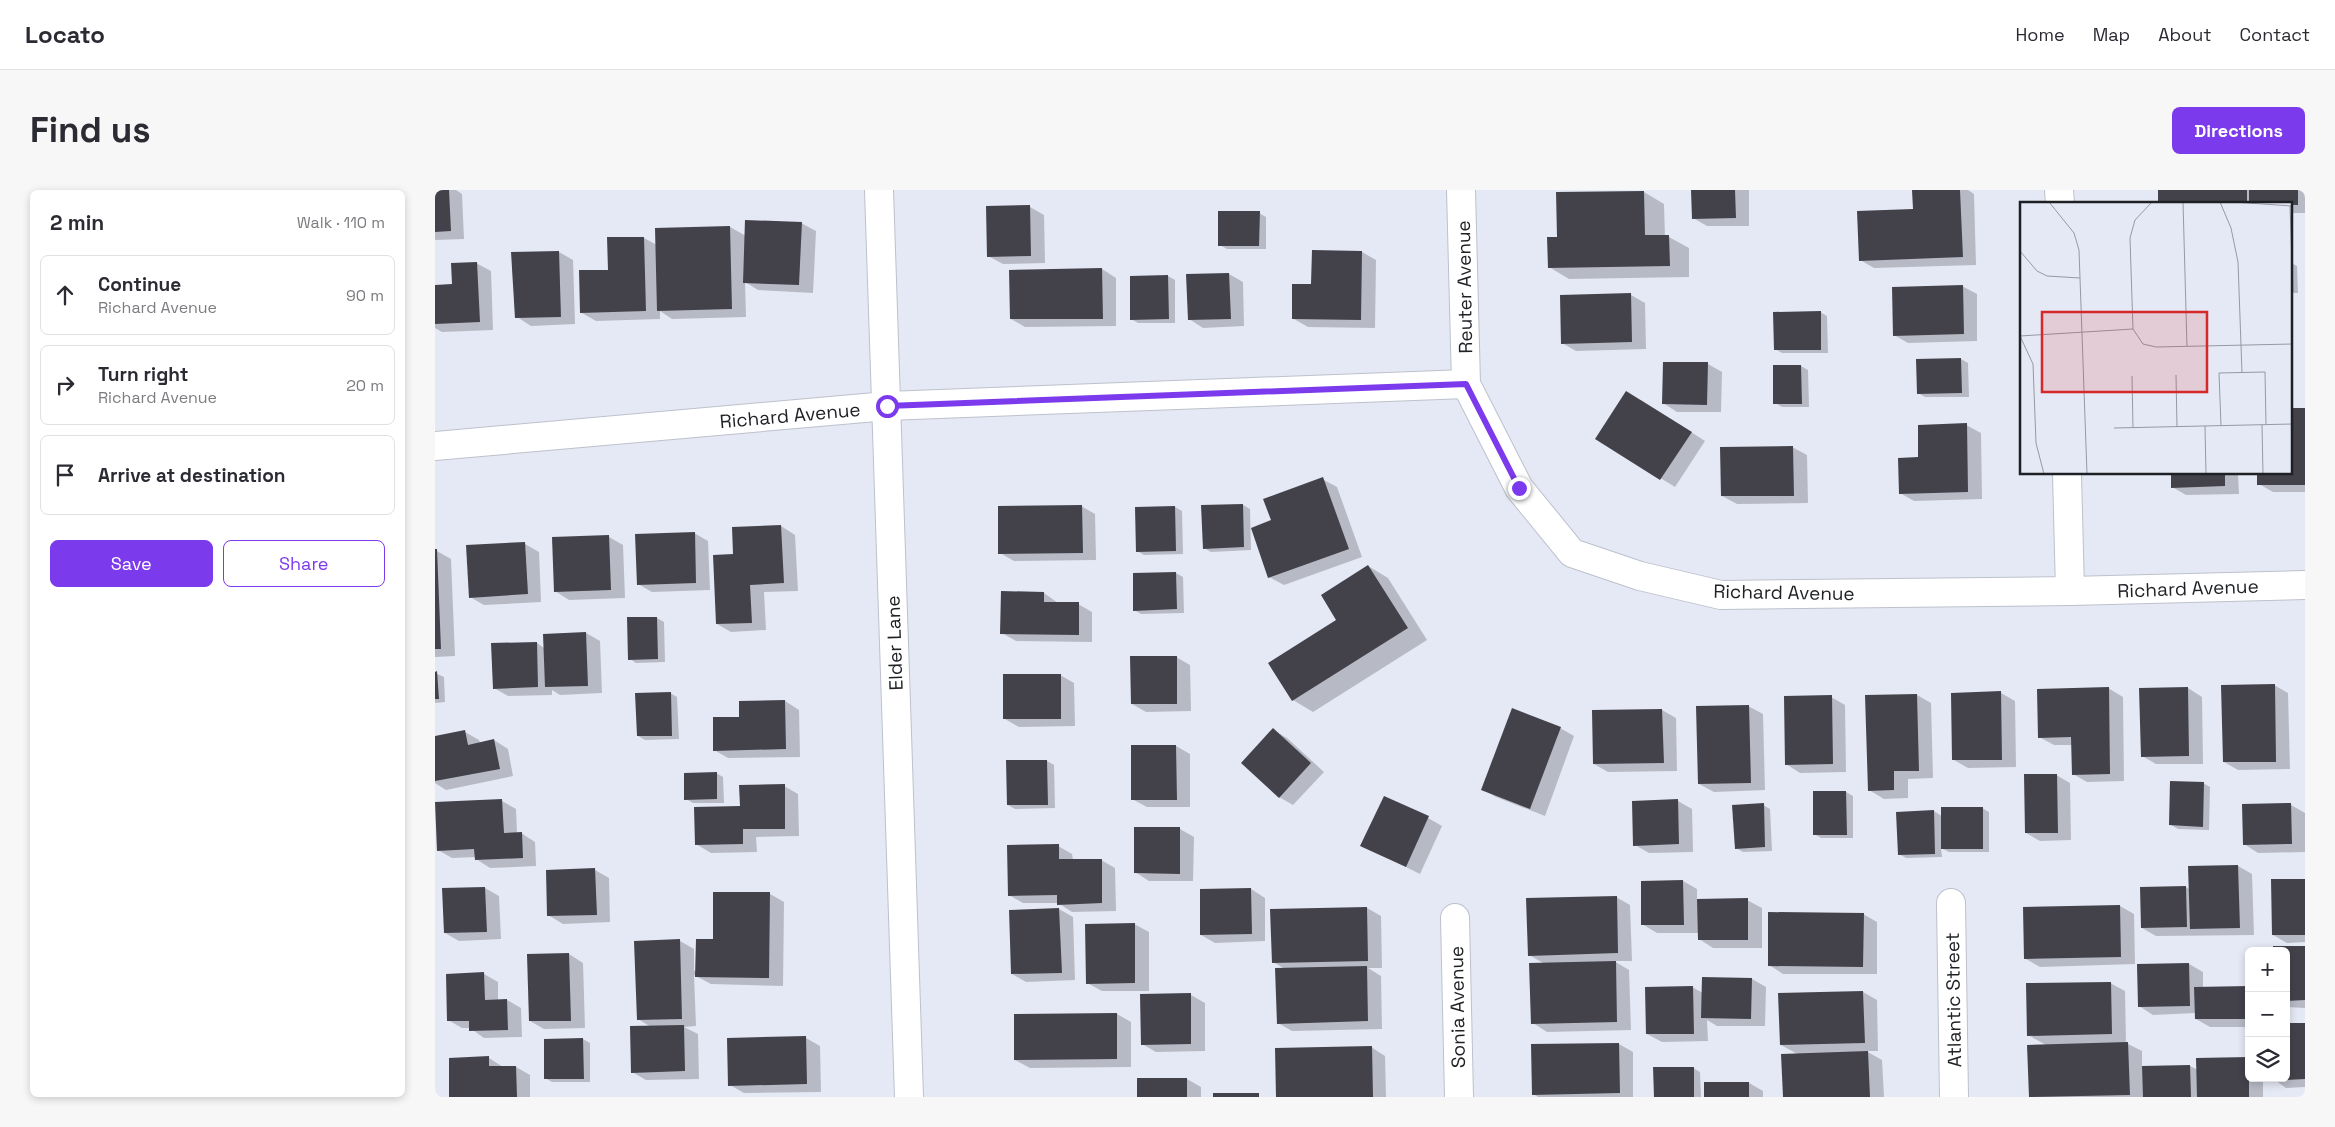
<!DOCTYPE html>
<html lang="en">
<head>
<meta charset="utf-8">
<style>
	:root { --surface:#fff; --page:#f7f7f7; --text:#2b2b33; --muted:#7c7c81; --line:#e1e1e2; --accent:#7c3aed }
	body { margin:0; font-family:"Space Grotesk",sans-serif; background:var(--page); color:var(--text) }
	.controls { position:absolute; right:15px; bottom:15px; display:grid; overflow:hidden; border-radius:8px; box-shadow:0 2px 8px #0003 }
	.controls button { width:45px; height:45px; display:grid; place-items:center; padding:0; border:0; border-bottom:1px solid var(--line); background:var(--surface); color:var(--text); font:25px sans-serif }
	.stop { position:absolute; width:15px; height:15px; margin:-11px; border:4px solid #7c3aed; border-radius:50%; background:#fff }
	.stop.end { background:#7c3aed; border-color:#fff; box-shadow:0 1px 5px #0008 }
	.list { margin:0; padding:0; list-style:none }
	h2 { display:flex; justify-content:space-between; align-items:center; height:65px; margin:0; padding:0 20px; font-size:21px }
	h2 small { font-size:16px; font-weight:400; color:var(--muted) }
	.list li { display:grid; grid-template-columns:32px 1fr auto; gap:15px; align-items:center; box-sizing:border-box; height:80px; margin:0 10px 10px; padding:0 10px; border:1px solid var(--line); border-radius:8px }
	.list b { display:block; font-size:19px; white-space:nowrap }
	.list p { margin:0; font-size:16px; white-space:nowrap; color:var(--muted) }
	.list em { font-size:16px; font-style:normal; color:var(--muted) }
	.actions { display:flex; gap:10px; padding:15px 20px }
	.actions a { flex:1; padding:11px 0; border:1px solid var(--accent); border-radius:8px; text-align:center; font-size:18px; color:var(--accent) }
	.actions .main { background:var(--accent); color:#fff }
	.icon { flex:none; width:28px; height:28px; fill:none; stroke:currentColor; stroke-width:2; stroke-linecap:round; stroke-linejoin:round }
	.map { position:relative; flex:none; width:1870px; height:907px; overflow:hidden; border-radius:8px }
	header { display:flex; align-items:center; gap:30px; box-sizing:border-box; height:70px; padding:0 25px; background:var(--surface); border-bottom:1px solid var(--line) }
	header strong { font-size:24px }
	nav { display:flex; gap:28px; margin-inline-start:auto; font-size:18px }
	.intro { display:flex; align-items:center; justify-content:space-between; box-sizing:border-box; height:120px; padding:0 30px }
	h1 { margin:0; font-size:35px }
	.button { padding:12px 22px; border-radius:8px; background:var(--accent); color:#fff; font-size:18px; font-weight:700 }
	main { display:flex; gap:30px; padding:0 30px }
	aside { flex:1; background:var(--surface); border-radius:8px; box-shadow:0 2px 8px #0003 }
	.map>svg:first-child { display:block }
	.shadow { fill:#0003 }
	.building { fill:#43424b }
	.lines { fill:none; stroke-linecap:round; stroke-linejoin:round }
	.minor-casing { stroke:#bdc1cc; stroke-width:30 }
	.minor { stroke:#fff; stroke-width:28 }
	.route { stroke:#7c3aed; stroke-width:6 }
	.labels { text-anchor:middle; stroke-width:5; stroke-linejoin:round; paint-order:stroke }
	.street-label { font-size:19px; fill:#1e2024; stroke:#fff }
	.inset-road { fill:none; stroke:#9599a1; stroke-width:1 }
	.view { fill:#d62828; fill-opacity:0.15; stroke:#d62828; stroke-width:2.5 }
	.inset-edge { fill:none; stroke:#1e2024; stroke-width:2.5 }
</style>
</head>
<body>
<header>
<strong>Locato</strong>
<nav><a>Home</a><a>Map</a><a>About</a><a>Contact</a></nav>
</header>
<div class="intro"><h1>Find us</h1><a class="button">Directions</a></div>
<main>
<aside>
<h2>2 min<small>Walk · 110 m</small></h2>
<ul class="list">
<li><svg class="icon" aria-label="ahead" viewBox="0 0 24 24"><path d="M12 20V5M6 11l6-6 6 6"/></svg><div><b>Continue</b><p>Richard Avenue</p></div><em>90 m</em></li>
<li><svg class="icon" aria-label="right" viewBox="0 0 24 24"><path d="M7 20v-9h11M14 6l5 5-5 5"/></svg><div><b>Turn right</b><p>Richard Avenue</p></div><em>20 m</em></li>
<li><svg class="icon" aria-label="arrive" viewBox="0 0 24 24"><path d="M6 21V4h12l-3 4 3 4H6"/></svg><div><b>Arrive at destination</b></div></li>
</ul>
<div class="actions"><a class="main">Save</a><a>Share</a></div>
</aside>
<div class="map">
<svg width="1870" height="907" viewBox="0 0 1870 907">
	<rect width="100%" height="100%" fill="#e5e9f5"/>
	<g class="shadow">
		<polygon points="0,0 21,0 27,4 29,49 0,50"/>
		<polygon points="1257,0 1314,0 1314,36 1272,36 1258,28"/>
		<polygon points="1478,0 1533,0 1539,4 1541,75 1439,78 1425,70 1479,20"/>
		<polygon points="1724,0 1870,0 1870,23 1856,23 1856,14 1724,14"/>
		<polygon points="1209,2 1229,14 1230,47 1234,47 1254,58 1254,87 1134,89 1114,77 1123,48"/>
		<polygon points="595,17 609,25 610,73 568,74 553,66"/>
		<polygon points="824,23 831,27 831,59 792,59 785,55"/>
		<polygon points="366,33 381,41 378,103 323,100 310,92 311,127 237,129 225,121 225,129 161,131 147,123 174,81 209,48 222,55 295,37 311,46"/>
		<polygon points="124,62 138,70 140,134 96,136 82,127"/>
		<polygon points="878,62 927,62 941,70 940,138 873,137 859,129 878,95"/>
		<polygon points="41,73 56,81 58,140 7,142 0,138 0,96 18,95"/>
		<polygon points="1856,73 1862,76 1863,103 1856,103"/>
		<polygon points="667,79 681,88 681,136 590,137 576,129"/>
		<polygon points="794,84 808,92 809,136 768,138 754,129"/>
		<polygon points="733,86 740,90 740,133 703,133 696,129"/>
		<polygon points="1527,96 1542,104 1542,151 1473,153 1459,145"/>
		<polygon points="1196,105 1210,113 1211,159 1141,161 1127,153"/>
		<polygon points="1385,122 1392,126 1393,163 1347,163 1340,159"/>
		<polygon points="1526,169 1533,173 1534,207 1490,207 1483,203"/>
		<polygon points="1273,174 1287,182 1286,222 1242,222 1228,213"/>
		<polygon points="1339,176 1366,176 1373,180 1374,217 1347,217 1340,213"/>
		<polygon points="1206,210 1270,251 1240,297 1162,249"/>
		<polygon points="1870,220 1870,302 1838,302 1824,294 1824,284 1856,284"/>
		<polygon points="1531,235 1546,243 1547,309 1479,311 1465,303 1485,268"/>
		<polygon points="1357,257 1372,265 1373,313 1302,314 1287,306"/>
		<polygon points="1737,284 1803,284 1804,304 1751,305 1737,297"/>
		<polygon points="887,289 902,297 927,367 849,395 834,387 838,331"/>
		<polygon points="808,315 815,319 816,360 776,362 769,358"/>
		<polygon points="646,316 660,324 661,370 579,371 565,363"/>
		<polygon points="740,317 747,321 748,364 709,365 702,361"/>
		<polygon points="346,336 360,345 363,401 329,402 331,440 296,442 282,434 300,365 299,338"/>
		<polygon points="259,343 273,351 275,400 217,402 203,394"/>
		<polygon points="174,347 188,355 190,408 134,410 120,401 118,349"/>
		<polygon points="90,354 104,362 106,412 49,415 35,407"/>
		<polygon points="0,360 16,369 20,466 0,467"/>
		<polygon points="933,376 953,388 992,450 878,522 858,510"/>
		<polygon points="741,383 748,387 749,423 706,424 699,420"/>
		<polygon points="609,403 623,413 643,414 657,422 657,452 581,451 567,443"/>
		<polygon points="222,428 229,432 230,472 201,473 195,469 194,429"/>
		<polygon points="151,443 165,451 167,503 125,505 117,500 117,505 73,506 59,498 102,453 109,458"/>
		<polygon points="741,467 755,475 756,521 711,522 697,514"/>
		<polygon points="0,483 9,487 10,512 0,513"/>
		<polygon points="625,485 639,493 640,536 584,537 570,529"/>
		<polygon points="1839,495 1853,503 1855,579 1803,580 1789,572"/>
		<polygon points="1673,498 1688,507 1689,591 1652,592 1638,584 1638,555 1619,555 1604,547"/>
		<polygon points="1753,498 1767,507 1768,574 1721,574 1707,566"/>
		<polygon points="235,503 242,507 244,549 210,550 203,546"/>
		<polygon points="1566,503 1580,511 1581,577 1533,578 1519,570"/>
		<polygon points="1482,505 1496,513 1498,588 1473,589 1473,608 1449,609 1434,600"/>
		<polygon points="1396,507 1410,515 1411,582 1365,583 1351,574"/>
		<polygon points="350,511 364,520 365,567 293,568 279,560 305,528"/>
		<polygon points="1313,516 1328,524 1330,600 1279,602 1264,594"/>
		<polygon points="1227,520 1241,528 1242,581 1173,582 1159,574"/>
		<polygon points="1125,538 1139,546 1110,626 1061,607 1047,599"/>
		<polygon points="838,540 852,548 889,582 858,615 844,607"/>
		<polygon points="30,542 44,550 45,553 59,550 73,559 78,586 11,600 0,593 0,548"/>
		<polygon points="741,556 755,564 755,617 712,617 697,609"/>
		<polygon points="612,571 619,575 620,618 580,619 573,615 572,572"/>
		<polygon points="281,583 288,587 289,613 258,613 251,609"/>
		<polygon points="1621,585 1635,593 1636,650 1605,651 1591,643"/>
		<polygon points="1768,593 1775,597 1774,640 1743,639 1736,635"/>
		<polygon points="349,596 363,604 364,646 321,647 322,662 276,663 261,654 306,617"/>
		<polygon points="1411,602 1418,606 1418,648 1386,648 1379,644"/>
		<polygon points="67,611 81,619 82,644 86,643 100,652 101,676 55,678 41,669 41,667 17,668 3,660"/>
		<polygon points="1243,611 1257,619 1258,662 1214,663 1200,655"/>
		<polygon points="1328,615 1335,619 1337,661 1308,662 1301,658"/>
		<polygon points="1808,615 1856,615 1870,623 1870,662 1823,663 1809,654"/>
		<polygon points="1547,618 1554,622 1554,662 1514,662 1506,658 1507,667 1471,668 1464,664 1499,621 1508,627"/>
		<polygon points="993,628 1007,636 985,684 927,655"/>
		<polygon points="745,639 759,647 758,691 714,691 700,682"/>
		<polygon points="623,656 637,664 638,670 666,670 680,678 681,721 637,722 623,713 588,713 574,705"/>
		<polygon points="1803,676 1817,684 1819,745 1721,746 1707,738 1751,697 1755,700"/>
		<polygon points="160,680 174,688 175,732 128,734 113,725"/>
		<polygon points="1870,690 1870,752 1852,753 1838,745"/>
		<polygon points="1248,691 1262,699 1262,710 1312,710 1327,718 1327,758 1278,758 1264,749 1264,743 1222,743 1207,734 1207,692"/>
		<polygon points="50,698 64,706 66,749 24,751 10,743"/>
		<polygon points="816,699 830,708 830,751 780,753 766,745"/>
		<polygon points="335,704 349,712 348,796 276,794 259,785 261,836 249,837 263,844 264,889 211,890 197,882 216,837 203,829 245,751 259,759 259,781 262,781"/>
		<polygon points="1181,707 1195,715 1197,771 1179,771 1194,780 1196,840 1112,842 1098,833 1110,774 1094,765"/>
		<polygon points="1685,716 1699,724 1700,774 1605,777 1591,769 1589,719"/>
		<polygon points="932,718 946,726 947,778 933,778 946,786 947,839 857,841 843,833 850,779 838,772"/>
		<polygon points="624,719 638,727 640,790 591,792 577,784"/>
		<polygon points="1428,724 1442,732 1442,784 1348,784 1334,775"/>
		<polygon points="699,734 714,742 714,801 667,801 652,793"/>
		<polygon points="1870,757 1870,818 1852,817 1852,834 1870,834 1870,897 1851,898 1837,888 1851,888 1851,761"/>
		<polygon points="134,764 148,773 150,838 109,839 95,831"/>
		<polygon points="1754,774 1768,782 1768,798 1814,797 1814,837 1775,837 1761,829 1761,823 1718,825 1704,816"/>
		<polygon points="49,784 63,792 63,810 72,810 86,818 87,847 49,848 35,838 27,838 13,830"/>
		<polygon points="1317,789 1331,797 1330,836 1282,836 1272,830 1273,851 1227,852 1212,844 1257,797 1268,803"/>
		<polygon points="1675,793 1690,801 1691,853 1707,861 1707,877 1755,876 1763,880 1814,888 1828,888 1828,907 1595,907 1593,856 1611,855 1593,845"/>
		<polygon points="1428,802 1442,810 1443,861 1431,861 1447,870 1449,907 1349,907 1364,865 1346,855"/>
		<polygon points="707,805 756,805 770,813 770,861 721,862 707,854"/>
		<polygon points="682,824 696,832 696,877 595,878 580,870"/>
		<polygon points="371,848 385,856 386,902 309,903 295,895 294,849"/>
		<polygon points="148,849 155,853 155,892 117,892 110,888 110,850"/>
		<polygon points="1184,854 1198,862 1198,907 1103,907 1098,904"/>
		<polygon points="936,857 950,866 951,907 842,907"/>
		<polygon points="54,868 68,877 81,877 95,885 95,907 16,907"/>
		<polygon points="1258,878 1265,882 1266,907 1220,907"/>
		<polygon points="752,889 766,897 766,907 703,907"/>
		<polygon points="1314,893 1328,901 1328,907 1270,907"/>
	</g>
	<g class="building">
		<polygon points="0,0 14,0 16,41 0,42"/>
		<polygon points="1256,0 1300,0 1301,28 1257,29"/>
		<polygon points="1477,0 1525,0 1528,67 1424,71 1422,21 1478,19"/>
		<rect x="1723" y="0" width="89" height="14"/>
		<polygon points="1814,0 1863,0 1863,15 1814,14"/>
		<polygon points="1209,1 1210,45 1234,45 1235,76 1113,78 1112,47 1122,47 1121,2"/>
		<polygon points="595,15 596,66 552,67 551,16"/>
		<polygon points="783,21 825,21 824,56 783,56"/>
		<polygon points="310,30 367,32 364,95 308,93"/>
		<polygon points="295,36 297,119 222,121 220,38"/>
		<polygon points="172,47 209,47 211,121 145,123 144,80 173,80"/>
		<polygon points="877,60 927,61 926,130 857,129 857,94 876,94"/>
		<polygon points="124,61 126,127 80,128 76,62"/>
		<polygon points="42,72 45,132 0,134 0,95 17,94 16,73"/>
		<polygon points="667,78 668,129 575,129 574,80"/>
		<polygon points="794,83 796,129 753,130 751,84"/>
		<polygon points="733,85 734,129 695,130 695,86"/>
		<polygon points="1528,95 1529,144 1458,146 1457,97"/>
		<polygon points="1196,103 1197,152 1126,154 1125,105"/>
		<polygon points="1386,121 1386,160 1339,160 1338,122"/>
		<polygon points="1526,168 1527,203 1482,204 1481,169"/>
		<polygon points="1228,172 1273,172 1272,215 1227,214"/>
		<polygon points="1338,175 1366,175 1367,214 1338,214"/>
		<polygon points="1191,201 1257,242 1225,290 1160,249"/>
		<polygon points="1856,218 1870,218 1870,295 1822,295 1822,284 1856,284"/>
		<polygon points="1532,233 1533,302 1464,304 1463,268 1483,267 1483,235"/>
		<polygon points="1358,256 1359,306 1286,306 1285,257"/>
		<polygon points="1736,284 1790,284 1790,296 1736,298"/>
		<polygon points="888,287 914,359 833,388 816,338 836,330 828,309"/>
		<polygon points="808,314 809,357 768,359 766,315"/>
		<polygon points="647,315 648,363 563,364 563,316"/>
		<polygon points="740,316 741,361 701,362 700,317"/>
		<polygon points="346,335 349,393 315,395 317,433 281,434 278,365 298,364 297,337"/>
		<polygon points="260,342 261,393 202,395 200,344"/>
		<polygon points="174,345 176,400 119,402 117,347"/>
		<polygon points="90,352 93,404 34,408 31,355"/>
		<polygon points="0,359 2,359 6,459 0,459"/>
		<polygon points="933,375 973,438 857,511 833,473 901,430 886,405"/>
		<polygon points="741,382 742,419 698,421 698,383"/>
		<polygon points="566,401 609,402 609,412 644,412 644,445 565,444"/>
		<polygon points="192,427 222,427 223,469 193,470"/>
		<polygon points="151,442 153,496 110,497 108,444"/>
		<polygon points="102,452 103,497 58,499 56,453"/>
		<polygon points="695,466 742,466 742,514 696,514"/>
		<polygon points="2,481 4,509 0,509 0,482"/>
		<rect x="568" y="484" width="58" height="45"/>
		<polygon points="1840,494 1841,572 1788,572 1786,495"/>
		<polygon points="1674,497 1675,584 1637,585 1636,547 1603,548 1602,499"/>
		<polygon points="1753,497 1754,566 1706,567 1704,498"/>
		<polygon points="1566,501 1567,570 1517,570 1516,503"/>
		<polygon points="236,502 237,546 202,546 200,503"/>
		<polygon points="1482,504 1484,581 1459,581 1459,600 1433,601 1430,505"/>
		<polygon points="1397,505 1398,574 1350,575 1349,506"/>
		<polygon points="350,510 351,559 278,561 278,527 304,527 304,511"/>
		<polygon points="1314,515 1316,593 1263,594 1261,516"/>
		<polygon points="1077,518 1126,537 1095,619 1046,600"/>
		<polygon points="1227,519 1229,573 1158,574 1157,520"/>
		<polygon points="838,538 876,573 844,608 806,573"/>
		<polygon points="30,540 33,555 59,549 65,579 0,591 0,546"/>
		<polygon points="696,555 741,555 742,610 696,610"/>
		<polygon points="571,570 612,570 613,615 572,615"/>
		<polygon points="282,582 282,609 249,610 249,583"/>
		<polygon points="1589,584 1622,584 1623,643 1590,643"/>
		<polygon points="1735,591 1769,592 1768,637 1734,635"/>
		<polygon points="350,594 350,639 308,639 308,654 260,655 259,617 305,616 304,595"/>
		<polygon points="1378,601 1411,601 1412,645 1378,645"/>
		<polygon points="949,606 994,626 971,677 925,656"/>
		<polygon points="67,609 69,643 87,642 88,668 40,670 39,659 2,661 0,612"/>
		<polygon points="1243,609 1244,654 1198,656 1197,611"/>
		<polygon points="1329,613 1330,657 1300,659 1297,615"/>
		<polygon points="1856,613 1857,654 1808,655 1807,614"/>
		<rect x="1506" y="617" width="42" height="42"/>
		<polygon points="1499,620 1500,664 1463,665 1461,622"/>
		<polygon points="699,637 745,637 745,684 699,683"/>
		<polygon points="624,654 624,669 667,669 667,713 622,715 622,705 573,706 572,655"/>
		<polygon points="1803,675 1805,738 1755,739 1753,676"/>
		<polygon points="160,678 162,725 112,726 111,680"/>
		<polygon points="1836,689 1870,689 1870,745 1837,745"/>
		<polygon points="1248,690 1249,735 1206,735 1206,691"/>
		<polygon points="1751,696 1752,737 1706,738 1705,697"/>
		<polygon points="50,697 52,742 9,743 7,698"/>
		<polygon points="816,698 817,744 765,745 765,699"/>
		<polygon points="278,702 335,702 334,788 260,787 261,749 278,749"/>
		<polygon points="1182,706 1183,763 1093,766 1091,708"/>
		<polygon points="1313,708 1313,750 1263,750 1262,709"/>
		<polygon points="1685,715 1686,767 1589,769 1588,717"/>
		<polygon points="932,717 933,771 837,773 835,719"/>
		<polygon points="624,718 627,783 576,784 574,720"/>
		<polygon points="1333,722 1429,723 1428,777 1333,776"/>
		<polygon points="700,733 700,793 651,794 650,734"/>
		<polygon points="245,749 247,829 202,830 199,751"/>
		<polygon points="1838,756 1870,756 1870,810 1851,811 1851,761 1838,761"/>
		<polygon points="134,763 136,831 94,831 92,764"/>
		<polygon points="1181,771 1182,832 1096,834 1094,773"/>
		<polygon points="1754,773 1755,816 1703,817 1702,774"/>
		<polygon points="932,776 933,831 842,834 840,778"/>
		<polygon points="49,782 50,810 72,809 73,840 34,841 34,831 12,831 11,784"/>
		<polygon points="1267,787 1317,788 1316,829 1266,828"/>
		<polygon points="1676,792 1677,844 1592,846 1591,793"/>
		<polygon points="1258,796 1259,844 1211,844 1210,797"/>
		<polygon points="1814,796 1814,829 1760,829 1759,797"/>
		<polygon points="1428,801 1430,853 1345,855 1343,803"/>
		<polygon points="756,803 756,854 706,855 705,804"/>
		<polygon points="682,823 682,869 579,870 579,824"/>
		<polygon points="1851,833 1870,833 1870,889 1851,890"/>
		<polygon points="249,835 250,881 196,883 195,836"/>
		<polygon points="371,846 372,894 293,896 292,848"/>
		<polygon points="148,848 149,889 109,889 109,849"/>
		<polygon points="1693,852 1695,905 1594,907 1592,855"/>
		<polygon points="1184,853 1185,903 1097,905 1096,854"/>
		<polygon points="937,856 938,907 841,907 840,858"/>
		<polygon points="1433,861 1435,907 1348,907 1346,864"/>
		<polygon points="54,866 54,876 81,876 82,907 14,907 14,868"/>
		<polygon points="1814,867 1814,907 1762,907 1761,868"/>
		<polygon points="1755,875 1756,907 1708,907 1707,876"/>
		<polygon points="1218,877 1259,877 1259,907 1219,907"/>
		<rect x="702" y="888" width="50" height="19"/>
		<rect x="1269" y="892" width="45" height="15"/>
		<rect x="778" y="903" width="46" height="4"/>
	</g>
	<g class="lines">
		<g class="minor-casing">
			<g id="minor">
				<polyline points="444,0 474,907"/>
				<polyline points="1026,0 1031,194 1084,298 1137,363 1205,386 1286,405 1635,401 1870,395"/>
				<polyline points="1624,0 1625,14"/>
				<polyline points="0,256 452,216 1031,194"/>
				<polyline points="1632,284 1635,401"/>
				<polyline points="1516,713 1519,907"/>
				<polyline points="1020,728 1024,907"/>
			</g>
		</g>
		<use href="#minor" class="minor"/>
	</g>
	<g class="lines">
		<polyline class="route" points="452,216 1031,194 1084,298"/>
	</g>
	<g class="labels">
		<g class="street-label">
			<text transform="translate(1029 97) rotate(-91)" y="7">Reuter Avenue</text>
			<text transform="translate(355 225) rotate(-5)" y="7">Richard Avenue</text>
			<text transform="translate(1753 398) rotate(-2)" y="7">Richard Avenue</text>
			<text transform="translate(1349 402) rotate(1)" y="7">Richard Avenue</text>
			<text transform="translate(459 453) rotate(-92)" y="7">Elder Lane</text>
			<text transform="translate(1518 810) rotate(-91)" y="7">Atlantic Street</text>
			<text transform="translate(1022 817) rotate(-91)" y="7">Sonia Avenue</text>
		</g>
	</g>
	<g transform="translate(1585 12)">
		<rect width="272" height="272" fill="#e5e9f5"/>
		<path class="inset-road" d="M29 0 54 31 59 48 67 272M132 0 115 18 110 36 113 127 123 142 136 145 273 142M163 0 167 145M200 0 211 26 218 60 222 171M213 0 272 4M270 4 273 90M0 49 17 69 27 74 60 76M0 134 13 162 16 241 24 272M0 134 113 127M156 173 157 225M112 174 113 226M242 223 243 272M185 224 186 272M201 224 199 171 245 170 246 223M94 226 273 222"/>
		<path class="view" d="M22 110H187V190H22Z"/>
		<rect width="272" height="272" class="inset-edge"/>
	</g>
</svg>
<div class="controls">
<button>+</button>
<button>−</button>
<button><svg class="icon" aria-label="layers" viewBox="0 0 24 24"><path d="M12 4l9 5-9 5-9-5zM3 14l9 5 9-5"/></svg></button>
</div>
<div class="stop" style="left:452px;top:216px"></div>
<div class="stop end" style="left:1084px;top:298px"></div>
</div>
</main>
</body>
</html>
